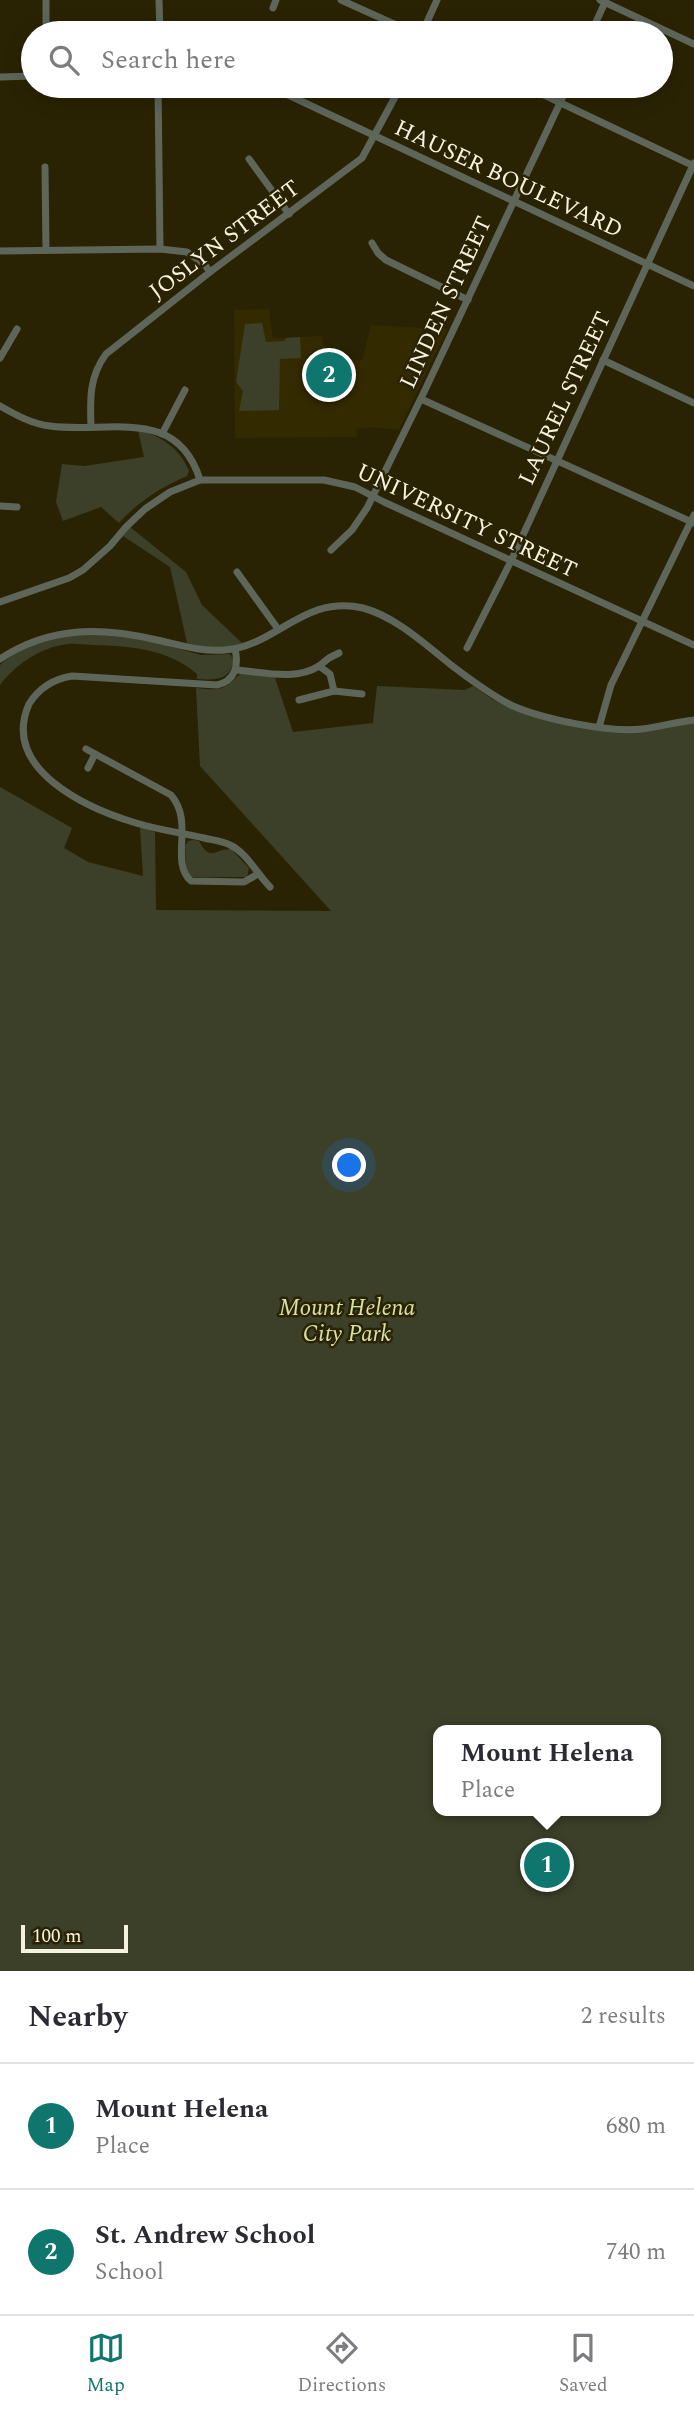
<!DOCTYPE html>
<html lang="en">
<head>
<meta charset="utf-8">
<style>
	:root { --surface:#fff; --page:#f7f7f7; --text:#2b2b33; --muted:#7c7c81; --line:#e1e1e2; --accent:#0f766e }
	body { margin:0; font-family:Spectral,serif; background:var(--page); color:var(--text) }
	.scale { position:absolute; left:21px; bottom:18px; width:107px; box-sizing:border-box; padding-left:7px; border:4px solid #f6f2e0; border-top:0; font-size:19px; line-height:24px; white-space:nowrap; color:#f6f2e0; -webkit-text-stroke:5px #2a2303; paint-order:stroke }
	.you { position:absolute; left:350px; top:1166px; width:24px; height:24px; margin:-18px; border:5px solid #fff; border-radius:50%; background:#1a73e8; box-shadow:0 0 0 10px #1a73e833 }
	.badge { display:grid; place-items:center; width:46px; height:46px; border-radius:50%; background:var(--accent); color:#fff; font-size:23px; font-weight:700 }
	.pin { position:absolute; translate:-50% -50%; border:4px solid #fff; box-shadow:0 2px 7px #0006 }
	.popup { position:absolute; left:433px; top:1725px; width:228px; height:91px; box-sizing:border-box; display:grid; place-content:center; border-radius:14px; background:var(--surface); filter:drop-shadow(0 2px 5px #0005); font-size:23px; white-space:nowrap; color:var(--muted) }
	.popup b { font-size:26px; color:var(--text) }
	.popup::after { content:''; position:absolute; left:50%; top:100%; margin-left:-14px; border:14px solid transparent; border-top-color:var(--surface) }
	.list { margin:0; padding:0; list-style:none }
	h2 { display:flex; justify-content:space-between; align-items:center; height:91px; margin:0; padding:0 28px; font-size:30px }
	h2 small { font-size:23px; font-weight:400; color:var(--muted) }
	.list li { display:grid; grid-template-columns:46px 1fr auto; gap:21px; align-items:center; box-sizing:border-box; height:126px; padding:0 28px; border-top:2px solid var(--line) }
	.list b { display:block; font-size:26px; white-space:nowrap }
	.list p { margin:0; font-size:23px; white-space:nowrap; color:var(--muted) }
	.list em { font-size:23px; font-style:normal; color:var(--muted) }
	.icon { flex:none; width:38px; height:38px; fill:none; stroke:currentColor; stroke-width:2; stroke-linecap:round; stroke-linejoin:round }
	.map { position:relative; flex:none; width:694px; height:1971px; overflow:hidden }
	.search { position:absolute; background:var(--surface); box-shadow:0 4px 18px #0003; left:21px; right:21px; top:21px; height:77px; display:flex; align-items:center; gap:18px; box-sizing:border-box; padding:0 24px; border-radius:38px; color:var(--muted); font-size:26px }
	.sheet { height:343px; background:var(--surface) }
	nav { display:flex; justify-content:space-around; align-items:center; box-sizing:border-box; height:98px; border-top:2px solid var(--line); background:var(--surface); font-size:19px; color:var(--muted) }
	nav a { display:grid; justify-items:center; gap:4px }
	nav .on { color:var(--accent) }
	.map>svg:first-child { display:block }
	.built { fill:#332a00 }
	.green { fill:#3c4028; fill-rule:evenodd }
	.lines { fill:none; stroke-linecap:round; stroke-linejoin:round }
	.minor { stroke:#5e665a; stroke-width:7 }
	.labels { text-anchor:middle; stroke-width:5; stroke-linejoin:round; paint-order:stroke }
	.street-label { font-size:23px; fill:#f6f2e0; stroke:#2a2303 }
	.park-label { font-size:23px; font-style:italic; fill:#d7e2a3; stroke:#2a2303 }
</style>
</head>
<body>
<div class="map">
<svg width="694" height="1971" viewBox="0 0 694 1971">
	<rect width="100%" height="100%" fill="#2a2303"/>
	<polygon class="built" points="269,309 273,338 321,336 329,361 362,360 371,325 447,329 399,430 371,427 356,429 357,437 235,438 234,310"/>
	<g class="green">
		<polygon points="262,323 266,342 285,341 286,338 300,337 301,358 280,359 279,410 239,411 243,391 236,382 245,324"/>
		<path d="M138 430C161 436 180 448 189 471L187 476C160 488 139 501 119 523L101 507 63 521 56 502 62 464 84 466 144 457Z"/>
		<path d="M130 527 186 572 202 605 242 643C223 650 206 648 187 643L170 567 123 536Z"/>
		<path d="M74 634H105L147 640 201 655 230 654 234 661C229 681 215 680 197 679V674C168 649 131 646 95 645 86 645 76 643 68 644 41 647 16 664 0 685V665C20 647 47 640 74 634Z"/>
		<path d="M242 672 275 678 293 732 373 723 377 686 465 690 473 686 492 699 517 711 605 732H625L694 722V1971H0V787L72 828 64 848 88 862 143 876 140 827 155 832 156 910 331 911 200 766 196 688C223 691 223 690 242 672ZM438 1730H656V1811H438Z"/>
		<path d="M194 840 199 841C210 863 217 848 231 849L249 868 247 877H192L186 871 185 846 188 841Z"/>
	</g>
	<g class="lines">
		<g class="minor">
			<polyline points="159,0 160,33"/>
			<polyline points="341,0 414,33"/>
			<polyline points="600,0 694,44"/>
			<polyline points="273,8 276,0"/>
			<polyline points="46,33 46,0"/>
			<polyline points="422,33 437,0"/>
			<polyline points="591,33 606,0"/>
			<polyline points="0,77 33,76"/>
			<polyline points="158,86 160,249"/>
			<polyline points="269,86 694,286"/>
			<polyline points="525,86 694,166"/>
			<polyline points="249,159 289,214"/>
			<polyline points="45,167 46,250"/>
			<polyline points="372,243 378,253 386,260 468,300"/>
			<polyline points="0,251 160,249 187,252 205,265 210,272"/>
			<polyline points="0,358 17,329"/>
			<polyline points="603,360 694,403"/>
			<polyline points="421,399 694,523"/>
			<path d="M0 406C16 415 32 424 50 426 108 434 177 405 200 480"/>
			<path d="M91 427C90 399 89 377 106 354L210 272 362 158 401 86"/>
			<polyline points="162,434 185,390"/>
			<polyline points="0,506 17,507"/>
			<polyline points="331,550 352,530 367,508 425,390 568,86"/>
			<polyline points="237,572 278,629"/>
			<polyline points="0,602 69,578 83,570 110,546 126,527 145,509 170,492 200,480 324,480 355,487 384,502 694,645"/>
			<polyline points="467,648 511,561 694,163"/>
			<path d="M235 649C239 666 235 681 217 685L72 676C53 679 39 688 29 704 0 770 89 809 136 823 159 830 182 833 204 838 212 840 223 841 230 845 246 852 258 875 270 887"/>
			<path d="M0 659C50 626 100 627 157 640 180 645 201 652 225 650 277 646 304 594 363 608 397 617 428 647 455 668 474 682 492 696 513 706 543 719 609 733 642 729 659 727 676 722 694 720"/>
			<polyline points="319,666 329,658 339,653"/>
			<path d="M236 670C263 672 296 681 319 666L330 674 334 691"/>
			<polyline points="299,700 334,691 362,694"/>
			<polyline points="599,727 611,685 694,515"/>
			<path d="M86 749 171 795C195 823 169 861 191 881L244 882 258 874"/>
			<polyline points="88,768 95,754"/>
		</g>
	</g>
	<g class="labels">
		<g class="street-label">
			<text transform="translate(509 178) rotate(25)" y="8">HAUSER BOULEVARD</text>
			<text transform="translate(224 239) rotate(-37)" y="8">JOSLYN STREET</text>
			<text transform="translate(445 302) rotate(-65)" y="8">LINDEN STREET</text>
			<text transform="translate(564 398) rotate(-65)" y="8">LAUREL STREET</text>
			<text transform="translate(467 520) rotate(25)" y="8">UNIVERSITY STREET</text>
		</g>
		<g class="park-label">
			<text x="347" y="1315">Mount Helena<tspan x="347" dy="26">City Park</tspan></text>
		</g>
	</g>
</svg>
<div class="scale">100 m</div>
<div class="you"></div>
<div class="pin badge" style="left:547px;top:1865px">1</div>
<div class="popup"><b>Mount Helena</b>Place</div>
<div class="pin badge" style="left:329px;top:375px">2</div>
<div class="search"><svg class="icon" aria-label="search" viewBox="0 0 24 24"><circle cx="10" cy="10" r="6"/><path d="M15 15l6 6"/></svg>Search here</div>
</div>
<section class="sheet">
<h2>Nearby<small>2 results</small></h2>
<ul class="list">
<li><span class="badge">1</span><div><b>Mount Helena</b><p>Place</p></div><em>680 m</em></li>
<li><span class="badge">2</span><div><b>St. Andrew School</b><p>School</p></div><em>740 m</em></li>
</ul>
</section>
<nav>
<a class="on"><svg class="icon" aria-label="map" viewBox="0 0 24 24"><path d="M3 6l6-2 6 2 6-2v14l-6 2-6-2-6 2zM9 4v14M15 6v14"/></svg>Map</a>
<a><svg class="icon" aria-label="directions" viewBox="0 0 24 24"><path d="M12 3l9 9-9 9-9-9zM9 14v-3h6M13 9l2 2-2 2"/></svg>Directions</a>
<a><svg class="icon" aria-label="saved" viewBox="0 0 24 24"><path d="M7 4h10v16l-5-4-5 4z"/></svg>Saved</a>
</nav>
</body>
</html>
